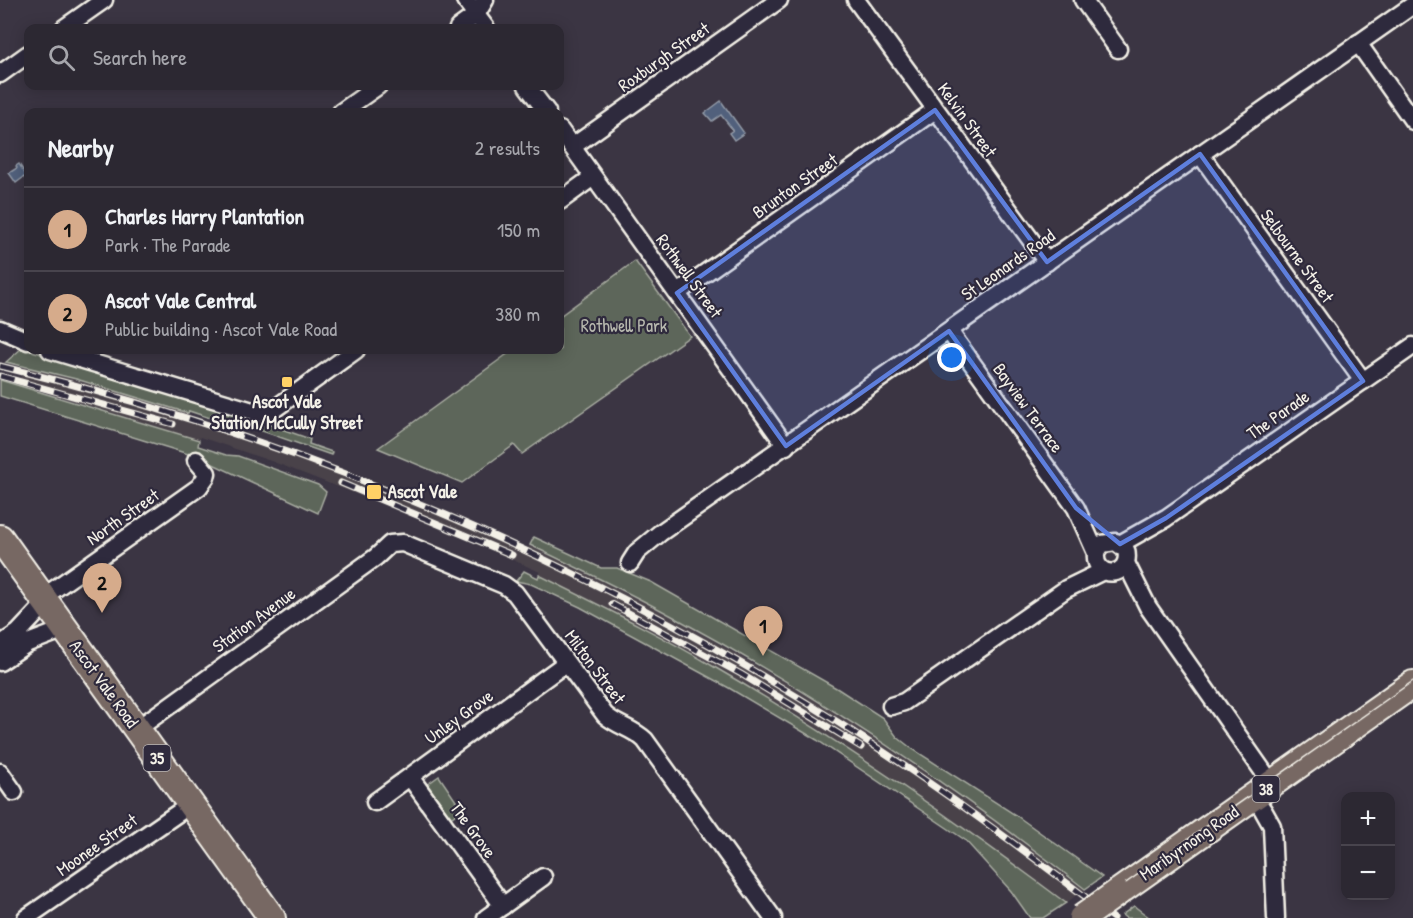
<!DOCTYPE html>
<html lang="en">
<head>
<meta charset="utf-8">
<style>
	:root { --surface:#2c2832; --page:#38343e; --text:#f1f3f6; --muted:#a6a6ac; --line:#48444d; --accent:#d6ab8b }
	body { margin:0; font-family:"Patrick Hand",sans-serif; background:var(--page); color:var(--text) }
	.controls { position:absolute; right:18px; bottom:18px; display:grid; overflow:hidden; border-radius:12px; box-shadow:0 3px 15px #0003 }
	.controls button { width:54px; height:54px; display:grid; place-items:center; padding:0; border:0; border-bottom:2px solid var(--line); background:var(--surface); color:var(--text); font:30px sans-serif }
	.you { position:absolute; left:952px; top:358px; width:21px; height:21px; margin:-15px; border:4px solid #fff; border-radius:50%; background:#1a73e8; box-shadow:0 0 0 9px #1a73e833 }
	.badge { display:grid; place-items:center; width:39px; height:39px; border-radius:50%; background:var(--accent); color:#111; font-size:20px; font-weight:700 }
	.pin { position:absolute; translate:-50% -50px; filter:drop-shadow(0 2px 3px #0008) }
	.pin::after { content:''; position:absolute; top:32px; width:21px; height:18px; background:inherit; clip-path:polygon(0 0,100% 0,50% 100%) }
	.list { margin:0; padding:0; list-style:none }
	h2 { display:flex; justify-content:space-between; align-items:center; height:78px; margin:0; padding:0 24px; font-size:26px }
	h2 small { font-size:20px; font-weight:400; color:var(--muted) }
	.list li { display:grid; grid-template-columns:39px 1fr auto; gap:18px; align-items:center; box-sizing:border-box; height:84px; padding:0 24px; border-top:2px solid var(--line) }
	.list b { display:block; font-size:22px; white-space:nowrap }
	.list p { margin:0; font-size:20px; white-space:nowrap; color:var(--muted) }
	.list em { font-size:20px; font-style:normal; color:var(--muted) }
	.icon { flex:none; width:33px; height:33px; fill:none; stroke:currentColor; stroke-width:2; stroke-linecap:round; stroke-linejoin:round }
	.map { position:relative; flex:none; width:1413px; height:918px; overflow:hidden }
	.search { position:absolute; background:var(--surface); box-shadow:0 3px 15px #0003; left:24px; top:24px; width:540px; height:66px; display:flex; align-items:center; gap:15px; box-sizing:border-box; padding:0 21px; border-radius:12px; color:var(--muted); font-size:22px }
	.panel { position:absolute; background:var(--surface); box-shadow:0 3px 15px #0003; left:24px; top:108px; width:540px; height:246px; border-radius:12px }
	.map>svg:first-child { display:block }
	.built { fill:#4a424a }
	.green { fill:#5d665a; stroke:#a8aca1; stroke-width:1.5 }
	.water { fill:#51607b; stroke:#929aa7; stroke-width:1.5 }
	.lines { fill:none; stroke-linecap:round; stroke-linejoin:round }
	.street-casing { stroke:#f4f1e8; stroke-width:21 }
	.primary-casing { stroke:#f4f1e8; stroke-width:30 }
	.street { stroke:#2f2a3d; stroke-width:16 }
	.primary { stroke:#776864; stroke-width:26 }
	.tram { stroke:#f4f1e8; stroke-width:1.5 }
	.rail-casing { stroke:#f4f1e8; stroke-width:7 }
	.rail { stroke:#2f2a3d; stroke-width:4.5; stroke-dasharray:14; stroke-linecap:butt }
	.primary-bridge-casing { stroke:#f4f1e8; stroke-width:30; stroke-linecap:butt }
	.primary-bridge { stroke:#776864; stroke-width:26 }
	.marked { fill:#5e7fdd; fill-opacity:0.2; stroke:#5e7fdd; stroke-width:4.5; stroke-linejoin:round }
	.poi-dot { fill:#ffd166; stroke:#2f2a3d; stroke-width:2 }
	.labels { text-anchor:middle; stroke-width:4.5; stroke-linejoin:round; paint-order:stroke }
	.shield { fill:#2f2a3d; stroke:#b9b5b5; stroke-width:1.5 }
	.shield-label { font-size:16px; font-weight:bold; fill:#f4f1e8 }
	.street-label { font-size:18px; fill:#f4f1e8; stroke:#2f2a3d }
	.park-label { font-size:18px; fill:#b8b9af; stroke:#2f2a3d }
	.poi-label { font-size:18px; font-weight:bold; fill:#f4f1e8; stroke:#2f2a3d }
</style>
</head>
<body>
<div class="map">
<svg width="1413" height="918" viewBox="0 0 1413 918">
	<rect width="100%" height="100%" fill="#3b3543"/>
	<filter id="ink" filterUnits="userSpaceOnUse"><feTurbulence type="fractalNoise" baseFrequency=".0167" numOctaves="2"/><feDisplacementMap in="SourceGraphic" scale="12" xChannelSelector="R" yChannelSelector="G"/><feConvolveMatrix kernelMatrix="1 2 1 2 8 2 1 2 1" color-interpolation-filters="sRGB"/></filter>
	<g filter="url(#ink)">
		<polygon class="built" points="24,365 188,413 187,416 316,460 400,493 528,548 530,545 593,576 673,617 841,715 995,820 1085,889 1066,903 935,807 796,715 640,626 539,575 540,572 429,522 271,461 200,437 199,440 19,384"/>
		<g class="green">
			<polygon points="635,261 690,336 522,454 514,445 462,483 378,448 513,350 560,350 560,316"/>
			<polygon points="22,348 256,420 310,439 309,444 332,452 331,455 242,424 228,424 189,411 188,413 76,379 6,362"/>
			<polygon points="0,380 199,440 198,446 226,455 238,456 318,485 326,492 318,513 198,457 0,396"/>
			<path d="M534 537 601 568H617L651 582 838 689 883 718 897 737 911 748 1017 816 1102 877 1085 889C955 787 818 695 672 616 626 591 578 568 530 545Z"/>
			<path d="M524 571 538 578 539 575C599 605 659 634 716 668 838 739 953 818 1066 903L1043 918H1030L1011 891 965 840 817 740 729 688 580 607 531 584 516 581Z"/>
			<polygon points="439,776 462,810 449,819 425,786"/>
			<polygon points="1134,906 1150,918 1126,918 1122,915"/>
		</g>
		<g class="water">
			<polygon points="721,101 744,133 734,140 729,133 733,130 721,115 712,121 705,113"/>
			<polygon points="19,164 28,178 28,183 24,177 16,183 9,173 17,168 16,166"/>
		</g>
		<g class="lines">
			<g class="street-casing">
				<g id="street">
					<polyline points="465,0 486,28"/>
					<polyline points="856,0 1047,262"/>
					<polyline points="1083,0 1118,49"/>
					<polyline points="64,28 104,0"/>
					<polyline points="458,28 476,15 485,0"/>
					<polyline points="1358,43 1413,121"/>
					<polyline points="0,74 28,54"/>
					<polyline points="527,86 547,112"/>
					<polyline points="341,112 378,86"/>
					<polyline points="560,130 786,446"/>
					<polyline points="572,147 779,0"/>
					<polyline points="1200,154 1363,381"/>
					<polyline points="560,201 593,177"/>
					<polyline points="677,293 935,110"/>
					<polyline points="0,329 28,341"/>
					<path d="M949 331 1076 508 1096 553C1093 581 1133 578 1126 550L1116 542 1102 544 1096 553"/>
					<polyline points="50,350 266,415 356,350"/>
					<polyline points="1120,544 1166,518 1413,346"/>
					<polyline points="630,563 637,552 660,533 1413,5"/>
					<polyline points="1126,563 1148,607 1272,784"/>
					<polyline points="42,598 199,487 206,477 207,473 196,460"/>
					<polyline points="0,645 18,633 46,603"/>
					<polyline points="0,662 28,643 65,629"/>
					<polyline points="891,706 904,702 1066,589 1103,571"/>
					<path d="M137 729 376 557 390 544 403 543 504 585 515 593 605 715C617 726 633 728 645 740L773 918"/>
					<polyline points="0,772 14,792"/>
					<polyline points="410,777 503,906"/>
					<polyline points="1254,797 1263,810 1272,826 1276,918"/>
					<polyline points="375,802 566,663"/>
					<polyline points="26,918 191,804"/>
					<polyline points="486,918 543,877"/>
				</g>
			</g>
			<g class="primary-casing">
				<g id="primary">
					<polyline points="0,538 272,918"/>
					<polyline points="1117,893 1413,684"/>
				</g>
			</g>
			<use href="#street" class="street"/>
			<use href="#primary" class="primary"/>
			<polyline class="tram" points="1076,918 1413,681"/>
			<g class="rail-casing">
				<g id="rail">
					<path d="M0 366C299 438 588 562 847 728 939 787 1026 851 1113 918"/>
					<polyline points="0,376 173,424"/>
					<polyline points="341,483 512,555"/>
					<polyline points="612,604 741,674 861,747"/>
				</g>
			</g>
			<use href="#rail" class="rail"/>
			<g class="primary-bridge-casing">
				<polyline id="primary-bridge" points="1082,918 1117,893"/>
			</g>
			<use href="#primary-bridge" class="primary-bridge"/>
		</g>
	</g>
	<path class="marked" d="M935 110 1047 262 1200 154 1363 381 1166 518 1120 544 1076 508 949 331 786 446 677 293Z"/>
	<g class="poi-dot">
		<rect x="281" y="376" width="12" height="12" rx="3"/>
		<rect x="366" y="484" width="16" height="16" rx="3"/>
	</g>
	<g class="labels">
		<g class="shield">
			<rect x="143.5" y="745" width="27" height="26" rx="4.5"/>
			<rect x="1252.5" y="776" width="27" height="26" rx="4.5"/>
		</g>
		<g class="shield-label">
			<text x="157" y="764">35</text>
			<text x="1266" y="795">38</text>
		</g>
		<g class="street-label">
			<text transform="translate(664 57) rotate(-35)" y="6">Roxburgh Street</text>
			<text transform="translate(967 120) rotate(54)" y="6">Kelvin Street</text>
			<text transform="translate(795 186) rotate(-35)" y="6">Brunton Street</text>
			<text transform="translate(1297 256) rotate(54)" y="6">Selbourne Street</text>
			<text transform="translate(1008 265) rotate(-35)" y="6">St Leonards Road</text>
			<text transform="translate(689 276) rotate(54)" y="6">Rothwell Street</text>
			<text transform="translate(1028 408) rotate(54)" y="6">Bayview Terrace</text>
			<text transform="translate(1278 415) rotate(-35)" y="6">The Parade</text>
			<text transform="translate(123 517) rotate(-35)" y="6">North Street</text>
			<text transform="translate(254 620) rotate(-36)" y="6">Station Avenue</text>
			<text transform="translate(595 667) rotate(53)" y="6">Milton Street</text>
			<text transform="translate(104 684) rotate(54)" y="6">Ascot Vale Road</text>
			<text transform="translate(459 717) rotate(-36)" y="6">Unley Grove</text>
			<text transform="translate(473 830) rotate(54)" y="6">The Grove</text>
			<text transform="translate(1189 843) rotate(-35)" y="6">Maribyrnong Road</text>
			<text transform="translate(97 845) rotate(-35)" y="6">Moonee Street</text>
		</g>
		<g class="park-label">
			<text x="624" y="332">Rothwell Park</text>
		</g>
		<g class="poi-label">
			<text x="287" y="408">Ascot Vale<tspan x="287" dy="21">Station/McCully Street</tspan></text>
			<text x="388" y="498" text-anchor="start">Ascot Vale</text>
		</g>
	</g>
</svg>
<div class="controls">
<button>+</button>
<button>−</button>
</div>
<div class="you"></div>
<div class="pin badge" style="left:763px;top:656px">1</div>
<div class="pin badge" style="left:102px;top:613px">2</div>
<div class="search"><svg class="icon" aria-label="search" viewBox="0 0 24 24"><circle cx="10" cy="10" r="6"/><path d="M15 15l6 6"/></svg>Search here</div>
<section class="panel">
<h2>Nearby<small>2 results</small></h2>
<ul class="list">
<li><span class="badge">1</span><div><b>Charles Harry Plantation</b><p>Park · The Parade</p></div><em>150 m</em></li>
<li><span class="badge">2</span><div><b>Ascot Vale Central</b><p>Public building · Ascot Vale Road</p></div><em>380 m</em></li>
</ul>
</section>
</div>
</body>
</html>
